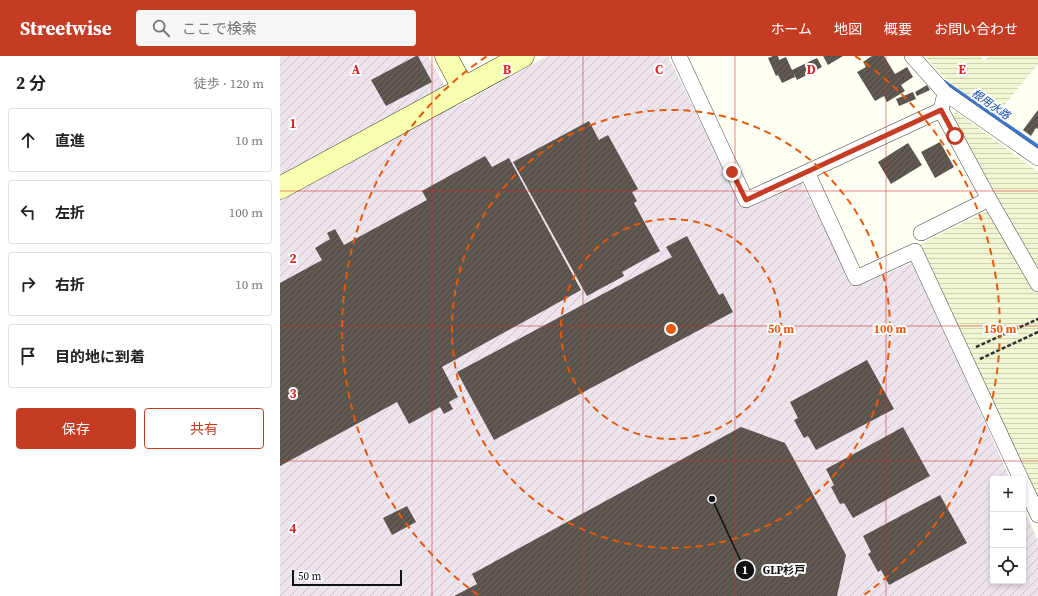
<!DOCTYPE html>
<html lang="ja">
<head>
<meta charset="utf-8">
<style>
	:root { --surface:#fff; --page:#f6f6f6; --text:#222; --muted:#767676; --line:#e0e0e0; --accent:#c43c24 }
	body { margin:0; font-family:"Source Serif 4","Noto Sans JP",serif; background:var(--page); color:var(--text) }
	.controls { position:absolute; right:12px; bottom:12px; display:grid; overflow:hidden; border-radius:4px; box-shadow:0 2px 6px #0003 }
	.controls button { width:36px; height:36px; display:grid; place-items:center; padding:0; border:0; border-bottom:1px solid var(--line); background:var(--surface); color:var(--text); font:20px sans-serif }
	.scale { position:absolute; left:12px; bottom:10px; width:110px; box-sizing:border-box; padding-left:4px; border:2px solid #101010; border-top:0; font-size:11px; line-height:14px; white-space:nowrap; color:#101010; -webkit-text-stroke:3px #fff; paint-order:stroke }
	.stop { position:absolute; width:12px; height:12px; margin:-9px; border:3px solid #c43c24; border-radius:50%; background:#fff }
	.stop.end { background:#c43c24; border-color:#fff; box-shadow:0 1px 4px #0008 }
	.list { margin:0; padding:0; list-style:none }
	h2 { display:flex; justify-content:space-between; align-items:center; height:52px; margin:0; padding:0 16px; font-size:17px }
	h2 small { font-size:13px; font-weight:400; color:var(--muted) }
	.list li { display:grid; grid-template-columns:26px 1fr auto; gap:12px; align-items:center; box-sizing:border-box; height:64px; margin:0 8px 8px; padding:0 8px; border:1px solid var(--line); border-radius:4px }
	.list b { display:block; font-size:15px; white-space:nowrap }
	.list em { font-size:13px; font-style:normal; color:var(--muted) }
	.actions { display:flex; gap:8px; padding:12px 16px }
	.actions a { flex:1; padding:9px 0; border:1px solid var(--accent); border-radius:4px; text-align:center; font-size:14px; color:var(--accent) }
	.actions .main { background:var(--accent); color:#fff }
	.icon { flex:none; width:22px; height:22px; fill:none; stroke:currentColor; stroke-width:2; stroke-linecap:round; stroke-linejoin:round }
	.map { position:relative; flex:none; width:758px; height:540px; overflow:hidden }
	header { display:flex; align-items:center; gap:24px; box-sizing:border-box; height:56px; padding:0 20px; background:var(--accent); color:#fff }
	header strong { font-size:19px }
	nav { display:flex; gap:22px; margin-inline-start:auto; font-size:14px }
	.search { width:280px; height:36px; background:var(--page); display:flex; align-items:center; gap:10px; box-sizing:border-box; padding:0 14px; border-radius:4px; color:var(--muted); font-size:15px }
	main { display:flex }
	aside { flex:1; background:var(--surface) }
	.map>svg:first-child { display:block }
	.industrial { fill:url(#industrial-furrows) }
	.farmland { fill:url(#farmland-rules) }
	.lines { fill:none; stroke-linecap:round; stroke-linejoin:round }
	.stream { stroke:#3b77d0; stroke-width:4.5 }
	.building { fill:url(#building-hatch) }
	.street-casing { stroke:#434343; stroke-width:16 }
	.secondary-casing { stroke:#323232; stroke-width:23 }
	.path { stroke:#323232; stroke-width:2.5; stroke-dasharray:4 2; stroke-linecap:butt }
	.street { stroke:#fff; stroke-width:15 }
	.secondary { stroke:#f8ffae; stroke-width:22 }
	.route { stroke:#c43c24; stroke-width:5 }
	.grid { fill:none; stroke:#d62828; stroke-width:1; stroke-opacity:0.55 }
	.ring { fill:none; stroke:#e8590c; stroke-width:2; stroke-dasharray:7 5 }
	.labels { text-anchor:middle; stroke-width:4; stroke-linejoin:round; paint-order:stroke }
	.water-label { font-size:11px; font-style:italic; fill:#154aa6; stroke:#fff }
	.grid-label { font-size:13px; text-anchor:middle; font-weight:bold; fill:#d62828; stroke:#fff; stroke-width:4; stroke-linejoin:round; paint-order:stroke }
	.centre { fill:#e8590c; stroke:#fff; stroke-width:2 }
	.ring-label { font-size:12px; text-anchor:middle; font-weight:bold; fill:#e8590c; stroke:#fff; stroke-width:4; stroke-linejoin:round; paint-order:stroke }
	.leader { fill:none; stroke:#101010; stroke-width:1.5 }
	.callout-dot { fill:#101010; stroke:#fff; stroke-width:1.5 }
	.mark-label { font-size:12px; text-anchor:middle; font-weight:bold; fill:#fff }
	.callout-label { font-size:11px; text-anchor:middle; font-weight:bold; fill:#101010; stroke:#fff; stroke-width:4; stroke-linejoin:round; paint-order:stroke }
</style>
</head>
<body>
<header>
<strong>Streetwise</strong>
<div class="search"><svg class="icon" aria-label="search" viewBox="0 0 24 24"><circle cx="10" cy="10" r="6"/><path d="M15 15l6 6"/></svg>ここで検索</div>
<nav><a>ホーム</a><a>地図</a><a>概要</a><a>お問い合わせ</a></nav>
</header>
<main>
<aside>
<h2>2 分<small>徒歩 · 120 m</small></h2>
<ul class="list">
<li><svg class="icon" aria-label="ahead" viewBox="0 0 24 24"><path d="M12 20V5M6 11l6-6 6 6"/></svg><div><b>直進</b></div><em>10 m</em></li>
<li><svg class="icon" aria-label="left" viewBox="0 0 24 24"><path d="M17 20v-9H6M10 6l-5 5 5 5"/></svg><div><b>左折</b></div><em>100 m</em></li>
<li><svg class="icon" aria-label="right" viewBox="0 0 24 24"><path d="M7 20v-9h11M14 6l5 5-5 5"/></svg><div><b>右折</b></div><em>10 m</em></li>
<li><svg class="icon" aria-label="arrive" viewBox="0 0 24 24"><path d="M6 21V4h12l-3 4 3 4H6"/></svg><div><b>目的地に到着</b></div></li>
</ul>
<div class="actions"><a class="main">保存</a><a>共有</a></div>
</aside>
<div class="map">
<svg width="758" height="540" viewBox="0 0 758 540">
	<defs>
		<pattern id="industrial-furrows" width="10" height="10" patternUnits="userSpaceOnUse"><rect width="10" height="10" fill="#eee4ed"/><path d="M-1 1l2-2M0 10L10 0M9 11l2-2" fill="none" stroke="#cbc3ca"/></pattern>
		<pattern id="farmland-rules" width="6" height="5" patternUnits="userSpaceOnUse"><rect width="6" height="5" fill="#f2f6d2"/><path d="M0 2.5h6" fill="none" stroke="#ced2b3"/></pattern>
		<pattern id="building-hatch" width="6" height="6" patternUnits="userSpaceOnUse"><rect width="6" height="6" fill="#59534c"/><path d="M-1 1l2-2M0 6l6-6M5 7l2-2" fill="none" stroke="#6c6761"/></pattern>
	</defs>
	<rect width="100%" height="100%" fill="#fffff3"/>
	<polygon class="industrial" points="0,0 148,0 176,51 267,0 388,0 461,147 520,124 575,231 634,206 730,423 713,423 713,525 743,525 743,451 758,485 758,540 0,540"/>
	<g class="farmland">
		<polygon points="645,0 700,0 704,5 709,0 758,0 758,8 716,59 665,23"/>
		<polygon points="675,55 758,116 758,443 639,189 716,151 672,72"/>
	</g>
	<g class="lines">
		<polyline class="stream" points="664,26 758,91"/>
	</g>
	<g class="building">
		<polygon points="136,0 138,0 152,26 106,50 91,24"/>
		<polygon points="493,0 498,0 499,4 506,1 512,14 537,2 542,11 517,24 513,16 515,21 502,27 498,19 496,20 488,2"/>
		<polygon points="543,0 563,0 548,9"/>
		<polygon points="592,0 604,0 615,18 627,11 633,21 621,29 625,35 607,46 604,40 595,45 577,16 586,11 583,6"/>
		<polygon points="647,29 650,34 637,40 635,36"/>
		<polygon points="633,36 636,43 619,50 616,43"/>
		<polygon points="758,54 758,73 756,72 751,80 743,74"/>
		<polygon points="309,65 319,84 328,79 358,133 352,136 357,145 354,147 380,195 342,216 344,220 307,240 233,106"/>
		<polygon points="660,86 674,111 655,122 641,96"/>
		<polygon points="628,87 642,109 611,128 598,106"/>
		<polygon points="205,100 212,111 229,102 301,234 162,311 178,341 169,346 173,353 164,358 160,351 129,368 117,346 0,410 0,227 42,204 35,192 50,183 47,177 55,173 64,189 147,144 142,135"/>
		<polygon points="407,180 439,239 443,237 453,256 214,384 177,316 392,201 386,191"/>
		<polygon points="587,304 614,353 536,394 528,380 524,382 514,364 518,362 510,346"/>
		<polygon points="461,371 505,387 566,499 557,540 174,540 197,528 192,518"/>
		<polygon points="623,371 650,420 573,462 564,447 560,448 551,431 554,429 546,413"/>
		<polygon points="660,439 687,487 609,529 601,514 598,516 588,498 591,496 583,480"/>
		<polygon points="127,450 136,466 112,479 103,462"/>
	</g>
	<g class="lines">
		<g class="street-casing">
			<g id="street">
				<polyline points="399,0 466,144 527,116 576,222 635,195 741,423"/>
				<polyline points="632,0 665,37 758,102"/>
				<polyline points="661,54 709,143 758,228"/>
				<polyline points="527,116 661,54 665,37"/>
				<polyline points="641,177 709,143"/>
				<polyline points="743,427 758,459"/>
			</g>
		</g>
		<g class="secondary-casing">
			<g id="secondary">
				<polyline points="166,0 183,32"/>
				<polyline points="0,132 243,0"/>
			</g>
		</g>
		<g class="path">
			<polyline points="696,291 758,263"/>
			<polyline points="700,303 758,276"/>
		</g>
		<use href="#street" class="street"/>
		<use href="#secondary" class="secondary"/>
	</g>
	<g class="lines">
		<polyline class="route" points="452,116 466,144 661,54 675,80"/>
	</g>
	<path class="grid" d="M152 0V540M303 0V540M455 0V540M606 0V540M0 135H758M0 270H758M0 405H758"/>
	<g class="ring">
		<circle cx="391" cy="273" r="110"/>
		<circle cx="391" cy="273" r="219"/>
		<path d="M198 539A329 329 0 0 1 207 0M575 0A329 329 0 0 1 584 539"/>
	</g>
	<g class="labels">
		<g class="water-label">
			<text transform="translate(711 48) rotate(35)" y="4">根用水路</text>
		</g>
	</g>
	<g class="grid-label">
		<text x="76" y="18">A</text>
		<text x="227" y="18">B</text>
		<text x="379" y="18">C</text>
		<text x="531" y="18">D</text>
		<text x="682" y="18">E</text>
		<text x="13" y="72">1</text>
		<text x="13" y="207">2</text>
		<text x="13" y="342">3</text>
		<text x="13" y="477">4</text>
	</g>
	<circle cx="391" cy="273" r="6" class="centre"/>
	<g class="ring-label">
		<text x="501" y="277">50 m</text>
		<text x="610" y="277">100 m</text>
		<text x="720" y="277">150 m</text>
	</g>
	<path class="leader" d="M432 443L465 514"/>
	<g class="callout-dot">
		<circle cx="432" cy="443" r="4"/>
		<circle cx="465" cy="514" r="10"/>
	</g>
	<g class="mark-label">
		<text x="465" y="518">1</text>
	</g>
	<g class="callout-label">
		<text x="504" y="518">GLP杉戸</text>
	</g>
</svg>
<div class="controls">
<button>+</button>
<button>−</button>
<button><svg class="icon" aria-label="locate" viewBox="0 0 24 24"><circle cx="12" cy="12" r="6"/><path d="M12 2v4M12 18v4M2 12h4M18 12h4"/></svg></button>
</div>
<div class="scale">50 m</div>
<div class="stop" style="left:675px;top:80px"></div>
<div class="stop end" style="left:452px;top:116px"></div>
</div>
</main>
</body>
</html>
